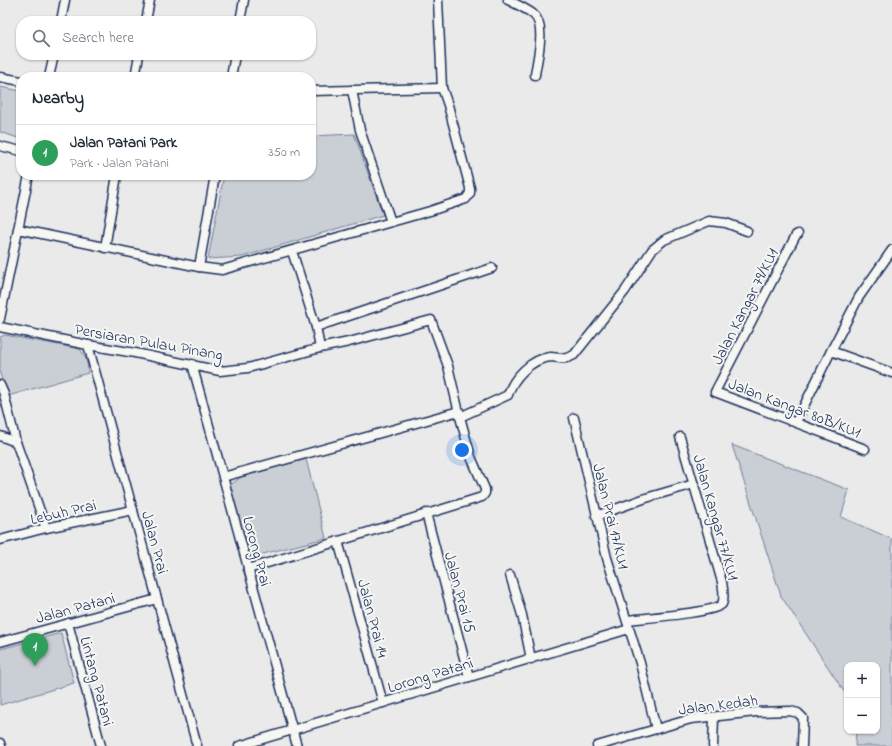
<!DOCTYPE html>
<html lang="en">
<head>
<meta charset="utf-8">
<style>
	:root { --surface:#fff; --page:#f2f2f3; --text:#1f2937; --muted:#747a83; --line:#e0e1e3; --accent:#1b2f5e }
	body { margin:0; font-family:"Indie Flower",sans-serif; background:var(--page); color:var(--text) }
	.controls { position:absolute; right:12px; bottom:12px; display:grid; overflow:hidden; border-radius:8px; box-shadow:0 1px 3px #0004 }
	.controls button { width:36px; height:36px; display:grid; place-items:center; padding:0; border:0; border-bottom:1px solid var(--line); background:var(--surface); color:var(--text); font:20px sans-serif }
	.you { position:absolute; left:462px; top:450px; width:14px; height:14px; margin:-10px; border:3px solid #fff; border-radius:50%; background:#1a73e8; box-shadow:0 0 0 6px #1a73e833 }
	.badge { display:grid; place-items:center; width:26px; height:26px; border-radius:50%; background:var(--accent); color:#fff; font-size:13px; font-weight:700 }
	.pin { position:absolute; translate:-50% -33px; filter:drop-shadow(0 1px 2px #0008) }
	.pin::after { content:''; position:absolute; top:21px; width:14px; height:12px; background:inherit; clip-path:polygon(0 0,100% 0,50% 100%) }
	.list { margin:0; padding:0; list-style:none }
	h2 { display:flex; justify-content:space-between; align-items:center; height:52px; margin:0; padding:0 16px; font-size:17px }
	h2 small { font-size:13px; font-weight:400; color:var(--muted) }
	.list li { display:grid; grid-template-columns:26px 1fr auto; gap:12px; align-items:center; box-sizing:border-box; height:56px; padding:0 16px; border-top:1px solid var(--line) }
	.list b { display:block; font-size:15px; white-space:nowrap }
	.list p { margin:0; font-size:13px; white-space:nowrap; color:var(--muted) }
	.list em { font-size:13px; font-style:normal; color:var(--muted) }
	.icon { flex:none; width:22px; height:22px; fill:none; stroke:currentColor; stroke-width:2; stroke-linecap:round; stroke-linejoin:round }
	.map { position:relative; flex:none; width:892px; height:746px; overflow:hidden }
	.search { position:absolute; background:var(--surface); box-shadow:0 1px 3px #0004; left:16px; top:16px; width:300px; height:44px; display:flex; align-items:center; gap:10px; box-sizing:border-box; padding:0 14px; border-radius:16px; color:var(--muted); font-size:15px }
	.panel { position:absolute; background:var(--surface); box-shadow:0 1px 3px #0004; left:16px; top:72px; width:300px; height:108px; border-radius:16px }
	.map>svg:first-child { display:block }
	.green { fill:#caced5; stroke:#727e9a }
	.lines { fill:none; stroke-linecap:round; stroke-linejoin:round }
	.street-casing { stroke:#1b2f5e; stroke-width:11 }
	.street { stroke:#f6f6f2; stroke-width:8 }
	.labels { text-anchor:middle; stroke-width:4; stroke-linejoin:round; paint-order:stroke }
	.street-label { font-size:16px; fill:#1b2f5e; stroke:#f6f6f2 }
</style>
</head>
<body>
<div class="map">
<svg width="892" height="746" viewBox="0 0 892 746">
	<rect width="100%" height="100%" fill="#e9eae9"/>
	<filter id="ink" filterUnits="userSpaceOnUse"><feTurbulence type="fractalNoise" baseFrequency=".025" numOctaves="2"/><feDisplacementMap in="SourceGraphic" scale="8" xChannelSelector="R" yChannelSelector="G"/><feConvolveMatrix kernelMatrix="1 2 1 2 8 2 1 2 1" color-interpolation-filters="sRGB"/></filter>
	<g filter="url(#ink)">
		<g class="green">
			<polygon points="0,87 21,91 21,139 0,132"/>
			<polygon points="354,134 383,215 242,257 208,259 224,175 311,175 311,136"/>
			<path d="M5 335 80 349C86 357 88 363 88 373L8 396 0 374V337Z"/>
			<polygon points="732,445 849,490 841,517 892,539 892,746 855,746 856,731 877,731 877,665 847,665 847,696 781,596"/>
			<polygon points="306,459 326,538 251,557 229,486 241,477"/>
			<polygon points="61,633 74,683 0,705 0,649"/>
		</g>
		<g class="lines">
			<g class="street-casing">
				<g id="street">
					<path d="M508 0C516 4 525 8 533 14 547 25 537 59 535 75"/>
					<polyline points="61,21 65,0"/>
					<polyline points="146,21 150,0"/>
					<polyline points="240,21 244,0"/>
					<polyline points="0,77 21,81"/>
					<polyline points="49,77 54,55"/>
					<polyline points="135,77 139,55"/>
					<polyline points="231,77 235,55"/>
					<polyline points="352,90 360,130 391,222"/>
					<polyline points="311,91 442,88"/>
					<polyline points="0,146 21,151"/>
					<polyline points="18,229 199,267 222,270 430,211 466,199 470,193 470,188 448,105 442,88 438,0"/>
					<polyline points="798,234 796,235 715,392 865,449"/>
					<polyline points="105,248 117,175"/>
					<polyline points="292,251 316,327 320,348"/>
					<polyline points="199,267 215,175"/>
					<polyline points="0,319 29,175"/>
					<polyline points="0,327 88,345 135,353 220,371 248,368 320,348 349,342 431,320 448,366 460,417 471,457 485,489 485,493 482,497 248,569"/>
					<polyline points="316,327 492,268"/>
					<polyline points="88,345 197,746"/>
					<polyline points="831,351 892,373"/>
					<polyline points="192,364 297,746"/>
					<polyline points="0,385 4,394 16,442 46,528"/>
					<path d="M460 417 508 395C513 378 531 359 550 357 560 357 564 361 574 355L625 291 652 250 664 240 709 221 726 223 747 231"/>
					<polyline points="574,418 607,558 640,663 656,729"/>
					<polyline points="796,422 831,351 859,297 892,250"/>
					<polyline points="0,436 16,442"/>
					<polyline points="223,477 459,411"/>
					<polyline points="426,513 469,677"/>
					<polyline points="596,516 646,498 694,484"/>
					<polyline points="0,540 46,528 133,510"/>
					<polyline points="338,541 383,703"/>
					<polyline points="510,575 522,615 531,659"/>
					<path d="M627 620C642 618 715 613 722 604 725 598 723 588 722 582L680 437"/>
					<polyline points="68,623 101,746"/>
					<polyline points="0,642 157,599"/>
					<polyline points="0,743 1,746"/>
					<polyline points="239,746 629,629"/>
					<polyline points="597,746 691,719 756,712 790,711 798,713 803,718 802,746"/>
					<polyline points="713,746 714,717"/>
				</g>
			</g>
			<use href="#street" class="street"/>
		</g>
	</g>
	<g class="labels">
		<g class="street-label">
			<text transform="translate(744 306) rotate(-63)" y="6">Jalan Kangar 79/KU1</text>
			<text transform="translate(149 341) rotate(10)" y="6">Persiaran Pulau Pinang</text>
			<text transform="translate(795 407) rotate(21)" y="6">Jalan Kangar 80B/KU1</text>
			<text transform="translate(63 511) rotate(-13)" y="6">Lebuh Prai</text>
			<text transform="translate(612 516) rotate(76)" y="6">Jalan Prai 17/KU1</text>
			<text transform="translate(717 517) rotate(74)" y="6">Jalan Kangar 77/KU1</text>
			<text transform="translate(156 542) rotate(75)" y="6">Jalan Prai</text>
			<text transform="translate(258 551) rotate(75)" y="6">Lorong Prai</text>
			<text transform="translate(461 592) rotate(75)" y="6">Jalan Prai 15</text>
			<text transform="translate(75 607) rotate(-15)" y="6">Jalan Patani</text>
			<text transform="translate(374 618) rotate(75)" y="6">Jalan Prai 14</text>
			<text transform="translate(430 674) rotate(-17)" y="6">Lorong Patani</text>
			<text transform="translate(98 681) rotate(75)" y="6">Lintang Patani</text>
			<text transform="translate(718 704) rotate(-7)" y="6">Jalan Kedah</text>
		</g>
	</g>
</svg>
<div class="controls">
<button>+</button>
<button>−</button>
</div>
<div class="you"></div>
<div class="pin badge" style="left:35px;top:666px;background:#2e9e5b">1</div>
<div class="search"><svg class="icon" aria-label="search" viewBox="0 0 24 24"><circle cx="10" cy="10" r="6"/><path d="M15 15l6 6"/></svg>Search here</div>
<section class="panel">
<h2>Nearby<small></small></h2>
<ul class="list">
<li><span class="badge" style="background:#2e9e5b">1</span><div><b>Jalan Patani Park</b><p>Park · Jalan Patani</p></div><em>350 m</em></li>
</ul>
</section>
</div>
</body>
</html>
